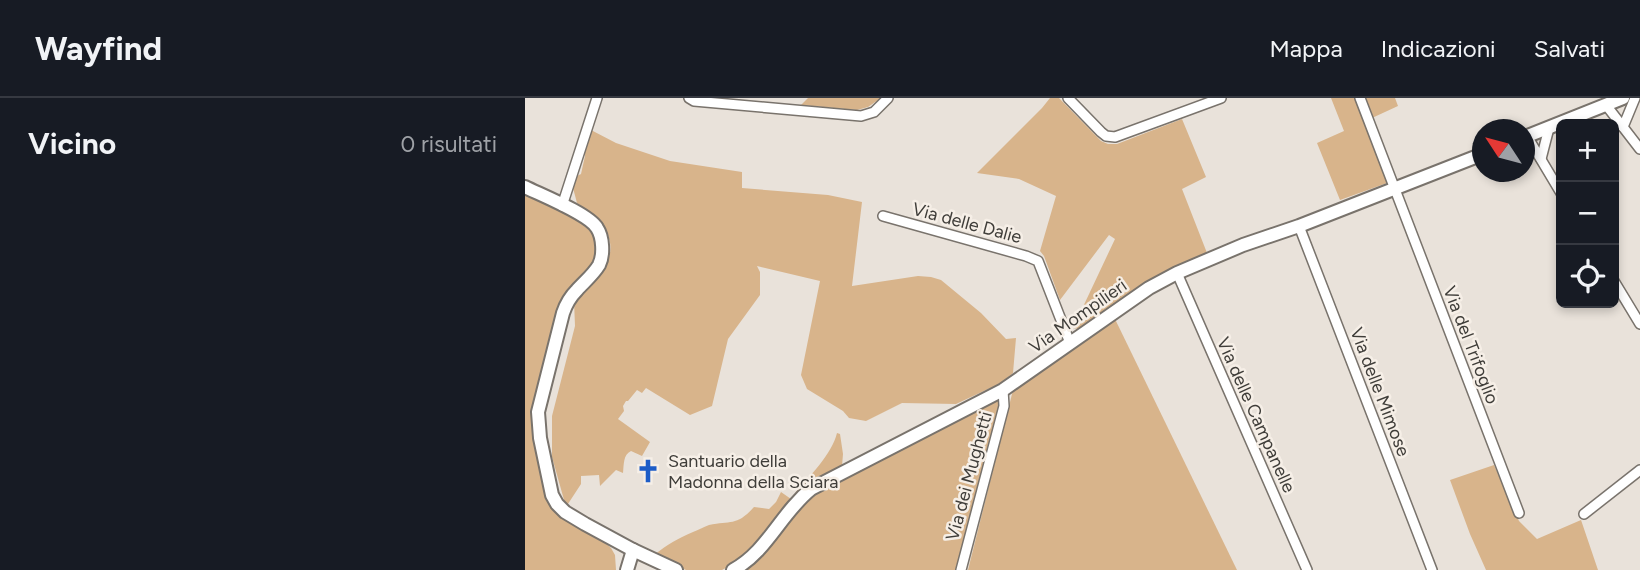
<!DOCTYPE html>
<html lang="it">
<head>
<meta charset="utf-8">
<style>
	:root { --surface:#171b24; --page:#20242c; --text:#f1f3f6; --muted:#9ea1a6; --line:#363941 }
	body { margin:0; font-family:Figtree,sans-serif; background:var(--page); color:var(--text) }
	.controls { position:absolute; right:21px; top:21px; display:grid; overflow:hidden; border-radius:10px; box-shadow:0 4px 10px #0003 }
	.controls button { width:63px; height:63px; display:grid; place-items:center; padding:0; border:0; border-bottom:2px solid var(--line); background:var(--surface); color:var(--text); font:35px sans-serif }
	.compass { position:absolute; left:947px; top:21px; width:63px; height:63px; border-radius:50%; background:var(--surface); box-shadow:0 4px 10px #0003; rotate:306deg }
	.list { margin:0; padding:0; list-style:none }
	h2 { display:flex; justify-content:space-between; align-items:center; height:91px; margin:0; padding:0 28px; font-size:30px }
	h2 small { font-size:23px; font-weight:400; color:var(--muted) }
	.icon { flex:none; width:38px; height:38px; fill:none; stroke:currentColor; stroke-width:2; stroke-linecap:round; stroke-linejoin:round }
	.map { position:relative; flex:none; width:1115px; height:472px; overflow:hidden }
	header { display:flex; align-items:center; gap:42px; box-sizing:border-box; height:98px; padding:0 35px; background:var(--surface); border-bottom:2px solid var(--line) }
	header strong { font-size:33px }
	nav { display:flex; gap:38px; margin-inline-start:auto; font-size:24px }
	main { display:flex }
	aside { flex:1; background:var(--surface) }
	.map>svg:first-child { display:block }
	.green { fill:#d8b48b }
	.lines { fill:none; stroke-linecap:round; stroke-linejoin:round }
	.street-casing { stroke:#79736c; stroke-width:12 }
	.secondary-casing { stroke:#79736c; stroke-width:16 }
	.street { stroke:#fff; stroke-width:9 }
	.secondary { stroke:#fff; stroke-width:12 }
	.labels { text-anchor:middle; stroke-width:5; stroke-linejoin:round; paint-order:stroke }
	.street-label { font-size:18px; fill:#3f3d39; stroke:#f6efe7 }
	.poi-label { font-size:18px; fill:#3f3d39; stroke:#f6efe7; text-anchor:start }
</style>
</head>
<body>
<header>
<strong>Wayfind</strong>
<nav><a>Mappa</a><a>Indicazioni</a><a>Salvati</a></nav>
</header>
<main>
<aside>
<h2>Vicino<small>0 risultati</small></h2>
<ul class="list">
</ul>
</aside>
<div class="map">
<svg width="1115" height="472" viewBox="0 0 1115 472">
	<rect width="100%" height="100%" fill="#e9e2da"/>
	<g class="green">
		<polygon points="283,0 356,0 343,9 332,12 276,7"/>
		<polygon points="525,0 534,0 576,43 583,46 592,46 657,21 681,79 657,91 682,155 645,171 620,185 554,231 548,230 590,141 584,137 535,202 519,158 515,153 531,98 494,81 452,75 517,10"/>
		<polygon points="806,0 831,0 862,85 815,102 792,45 819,33"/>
		<polygon points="840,0 870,0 873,8 847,20"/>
		<path d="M66 32 91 45 145 63 217 74V90L303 97 337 104 327 188 393 178 406 179 416 182 456 215 481 241 491 240 488 275 476 285 431 306 377 305 341 323 324 320 318 313 282 291 276 277 295 183 232 168 235 174V197L203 241 187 308 165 317 121 290 117 295 112 292 103 303H101L98 308 99 313 93 321 125 344 117 358 106 353C98 357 99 366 98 375L91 372 75 388 74 377 56 378V386L41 409 27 359V318L50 228 49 203C58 194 68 184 76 174 99 144 76 121 52 105L48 90 52 78 56 76 60 58 58 54Z"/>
		<polygon points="0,93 59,124 67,133 72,150 69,165 43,195 11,299 22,392 86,450 90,457 91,472 0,472"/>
		<polygon points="589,219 712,472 443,472 489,288"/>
		<polygon points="474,301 475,308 432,472 218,472 277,403 305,384 376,352"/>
		<path d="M312 335 315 336 318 356 317 368 270 395C284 379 307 356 312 335Z"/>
		<polygon points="969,367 994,423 1012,441 1056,422 1073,472 961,472 945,436 925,382"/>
		<path d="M256 394 266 401 219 460 197 472H161L129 457C143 446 152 441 168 434 174 432 178 429 184 427 206 422 211 429 229 409L244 411 251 404Z"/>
	</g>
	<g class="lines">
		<g class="street-casing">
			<g id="street">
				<polyline points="164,0 169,3 336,18 349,14 363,0"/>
				<polyline points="543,0 576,34 581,38 590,39 696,0"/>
				<polyline points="835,0 994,415"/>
				<polyline points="1081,7 1115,51"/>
				<polyline points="1098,29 1110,0"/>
				<polyline points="1002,38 1036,95"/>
				<polyline points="1016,61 1024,30"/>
				<polyline points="37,108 72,0"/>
				<polyline points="358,118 501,158 513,163 545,245"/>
				<polyline points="774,128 907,472"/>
				<polyline points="652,175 782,472"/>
				<polyline points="1089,183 1115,226"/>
				<polyline points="1059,416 1115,372"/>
				<polyline points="436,472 479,308 478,292"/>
			</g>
		</g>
		<g class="secondary-casing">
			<g id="secondary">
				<polyline points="1000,39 1098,0"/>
				<path d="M0 89C16 97 64 116 72 130 78 139 79 157 74 167 68 177 59 184 52 192 45 199 41 206 38 215L13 314 15 340 27 397 32 406 40 414 60 426 108 452 151 472"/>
				<polyline points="102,472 108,452"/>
				<path d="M208 472C242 454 256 415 286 391L478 292 624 190 652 175 718 147 774 128 958 56"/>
			</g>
		</g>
		<use href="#street" class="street"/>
		<use href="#secondary" class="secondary"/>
	</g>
	<defs>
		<g id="church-bare" transform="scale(1.89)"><path d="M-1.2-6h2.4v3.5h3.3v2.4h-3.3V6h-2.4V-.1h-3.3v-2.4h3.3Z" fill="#1c5cc7" stroke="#f6efe7" stroke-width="2.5" paint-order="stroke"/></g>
	</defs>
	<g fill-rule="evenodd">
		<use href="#church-bare" x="123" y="373"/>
	</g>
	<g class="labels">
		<g class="street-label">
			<text transform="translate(442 125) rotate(15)" y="6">Via delle Dalie</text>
			<text transform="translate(553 218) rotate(-35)" y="6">Via Mompilieri</text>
			<text transform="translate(946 247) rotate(69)" y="6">Via del Trifoglio</text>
			<text transform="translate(855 294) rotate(69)" y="6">Via delle Mimose</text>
			<text transform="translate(731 317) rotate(66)" y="6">Via delle Campanelle</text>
			<text transform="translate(444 378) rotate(-75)" y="6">Via dei Mughetti</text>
		</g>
		<g class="poi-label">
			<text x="143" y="369">Santuario della<tspan x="143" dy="21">Madonna della Sciara</tspan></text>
		</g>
	</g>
</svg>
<div class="controls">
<button>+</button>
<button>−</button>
<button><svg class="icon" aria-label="locate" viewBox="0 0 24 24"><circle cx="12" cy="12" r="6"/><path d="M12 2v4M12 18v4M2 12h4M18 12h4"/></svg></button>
</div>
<svg class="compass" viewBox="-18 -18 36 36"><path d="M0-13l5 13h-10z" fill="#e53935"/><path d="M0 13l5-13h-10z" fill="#9ea1a6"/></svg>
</div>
</main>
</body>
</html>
